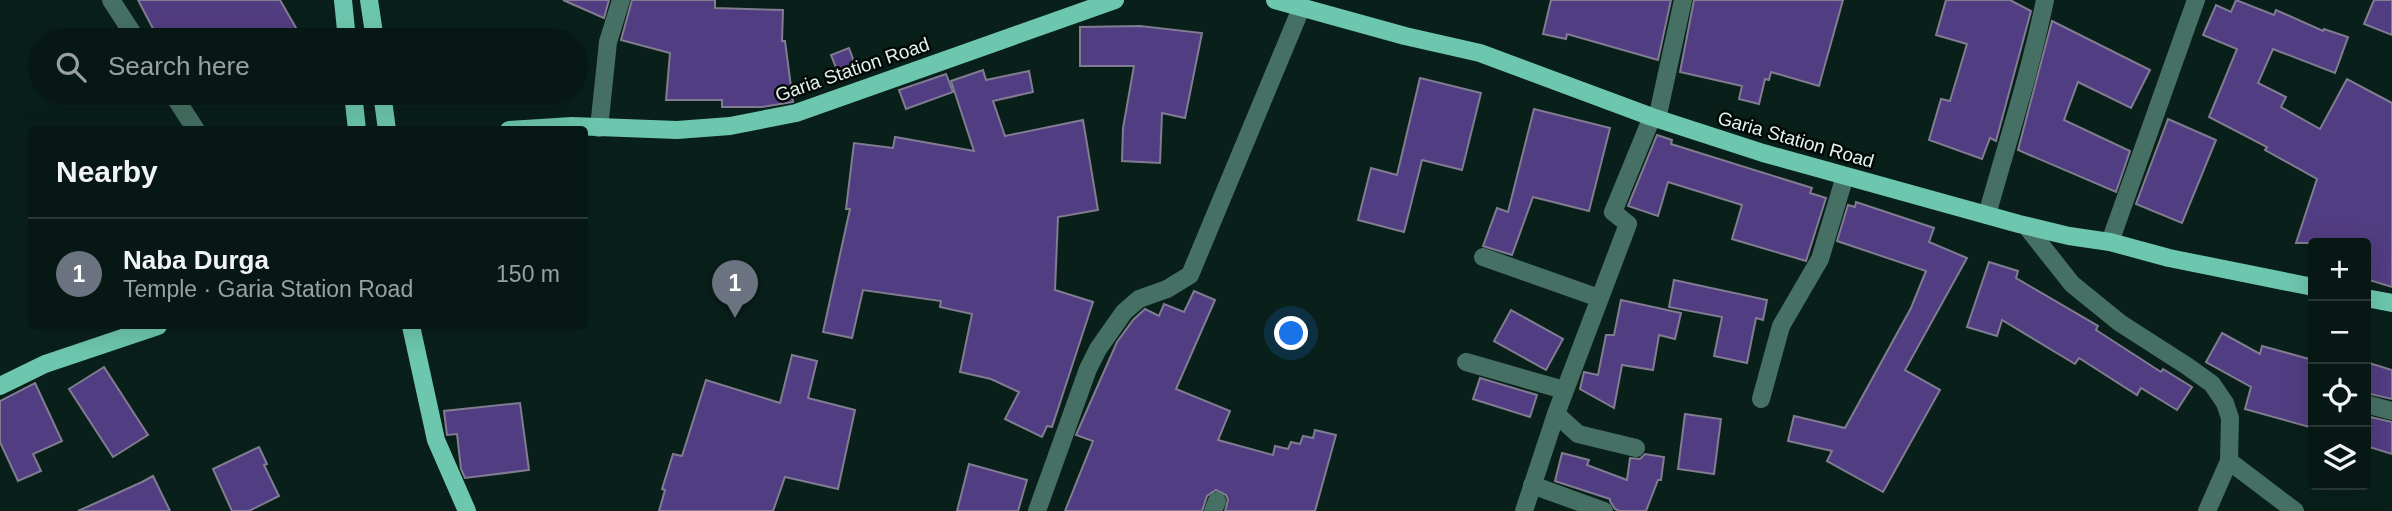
<!DOCTYPE html>
<html lang="en">
<head>
<meta charset="utf-8">
<style>
	:root { --surface:#071814; --page:#10211d; --text:#f1f3f6; --muted:#98a0a0; --line:#283734; --accent:#bcaaf6 }
	body { margin:0; font-family:Helvetica,sans-serif; background:var(--page); color:var(--text) }
	.controls { position:absolute; right:21px; bottom:21px; display:grid; overflow:hidden; border-radius:7px; box-shadow:0 7px 28px #0002 }
	.controls button { width:63px; height:63px; display:grid; place-items:center; padding:0; border:0; border-bottom:2px solid var(--line); background:var(--surface); color:var(--text); font:35px sans-serif }
	.you { position:absolute; left:1292px; top:334px; width:24px; height:24px; margin:-18px; border:5px solid #fff; border-radius:50%; background:#1a73e8; box-shadow:0 0 0 10px #1a73e833 }
	.badge { display:grid; place-items:center; width:46px; height:46px; border-radius:50%; background:var(--accent); color:#fff; font-size:23px; font-weight:700 }
	.pin { position:absolute; translate:-50% -58px; filter:drop-shadow(0 2px 4px #0008) }
	.pin::after { content:''; position:absolute; top:37px; width:24px; height:21px; background:inherit; clip-path:polygon(0 0,100% 0,50% 100%) }
	.list { margin:0; padding:0; list-style:none }
	h2 { display:flex; justify-content:space-between; align-items:center; height:91px; margin:0; padding:0 28px; font-size:30px }
	h2 small { font-size:23px; font-weight:400; color:var(--muted) }
	.list li { display:grid; grid-template-columns:46px 1fr auto; gap:21px; align-items:center; box-sizing:border-box; height:112px; padding:0 28px; border-top:2px solid var(--line) }
	.list b { display:block; font-size:26px; white-space:nowrap }
	.list p { margin:0; font-size:23px; white-space:nowrap; color:var(--muted) }
	.list em { font-size:23px; font-style:normal; color:var(--muted) }
	.icon { flex:none; width:38px; height:38px; fill:none; stroke:currentColor; stroke-width:2; stroke-linecap:round; stroke-linejoin:round }
	.map { position:relative; flex:none; width:2392px; height:511px; overflow:hidden }
	.search { position:absolute; background:var(--surface); box-shadow:0 7px 28px #0002; left:28px; top:28px; width:560px; height:77px; display:flex; align-items:center; gap:18px; box-sizing:border-box; padding:0 24px; border-radius:38px; color:var(--muted); font-size:26px }
	.panel { position:absolute; background:var(--surface); box-shadow:0 7px 28px #0002; left:28px; top:126px; width:560px; height:203px; border-radius:7px }
	.map>svg:first-child { display:block }
	.building { fill:#513d81; stroke:#807c91; stroke-width:2 }
	.lines { fill:none; stroke-linecap:round; stroke-linejoin:round }
	.minor { stroke:#477064; stroke-width:18 }
	.major { stroke:#6dc7ae; stroke-width:18 }
	.labels { text-anchor:middle; stroke-width:5; stroke-linejoin:round; paint-order:stroke }
	.street-label { font-size:19px; fill:#e5f3ee; stroke:#020806 }
</style>
</head>
<body>
<div class="map">
<svg width="2392" height="511" viewBox="0 0 2392 511">
	<rect width="100%" height="100%" fill="#09201a"/>
	<g class="building">
		<polygon points="138,0 280,0 303,40 159,40"/>
		<polygon points="563,0 609,0 604,18"/>
		<polygon points="632,0 715,0 715,8 783,10 782,41 785,41 793,102 762,107 722,107 722,100 666,100 670,53 621,40"/>
		<polygon points="1551,0 1671,0 1658,60 1567,34 1566,39 1543,34"/>
		<polygon points="1694,0 1843,0 1819,86 1771,72 1769,80 1765,79 1759,104 1739,99 1742,86 1680,72"/>
		<polygon points="1946,0 2010,0 2031,11 1996,141 1990,138 1982,159 1929,140 1941,99 1950,101 1967,44 1936,35"/>
		<polygon points="2236,0 2274,15 2276,10 2323,31 2324,29 2348,37 2335,73 2273,49 2258,83 2286,97 2281,107 2320,129 2347,79 2392,103 2392,287 2366,279 2366,243 2296,243 2317,179 2265,150 2267,147 2209,117 2237,49 2203,35 2216,5 2231,12"/>
		<polygon points="2374,0 2392,0 2392,35 2364,24"/>
		<polygon points="2052,21 2150,70 2131,108 2078,82 2064,120 2130,151 2116,192 2018,150"/>
		<polygon points="1140,26 1202,33 1185,118 1162,113 1160,163 1122,161 1123,128 1134,66 1080,66 1080,27"/>
		<polygon points="849,48 858,73 841,80 831,55"/>
		<polygon points="983,70 986,80 1029,71 1033,92 993,101 1005,136 1083,120 1098,210 1058,217 1055,290 1093,302 1052,427 1047,426 1042,437 1005,419 1019,392 991,379 960,372 972,314 940,307 941,301 863,290 852,338 823,332 850,209 846,209 854,143 893,148 895,137 974,151 951,81"/>
		<polygon points="946,74 953,92 906,109 899,90"/>
		<polygon points="1420,78 1481,93 1462,170 1422,160 1404,232 1358,220 1371,168 1397,175"/>
		<polygon points="1534,109 1610,128 1589,211 1533,197 1512,255 1483,246 1497,208 1508,212"/>
		<polygon points="2168,119 2216,140 2182,223 2136,204"/>
		<polygon points="1657,135 1672,140 1671,144 1812,188 1810,193 1826,198 1806,261 1732,239 1742,205 1668,182 1658,216 1628,206"/>
		<polygon points="1856,202 1934,228 1929,242 1967,258 1905,370 1940,390 1883,492 1827,461 1832,451 1788,441 1794,416 1845,428 1911,308 1926,271 1837,241 1848,205 1855,207"/>
		<polygon points="1989,262 2018,271 2016,278 2098,326 2096,330 2161,372 2163,369 2192,387 2177,410 2141,388 2137,395 2079,358 2075,364 2002,320 1997,336 1967,327"/>
		<polygon points="1674,280 1767,300 1763,320 1756,318 1747,363 1714,356 1722,317 1669,307"/>
		<polygon points="1194,291 1215,300 1176,389 1230,411 1218,440 1273,455 1275,446 1288,449 1291,442 1300,444 1303,436 1313,438 1315,430 1336,435 1315,511 1225,511 1228,500 1226,495 1216,490 1207,496 1202,511 1065,511 1093,441 1076,435 1117,342 1133,320 1145,309 1159,316 1164,304 1184,312"/>
		<polygon points="1621,300 1681,313 1675,339 1659,335 1653,370 1622,365 1614,408 1580,389 1584,372 1598,375 1606,335 1614,335"/>
		<polygon points="1511,310 1563,339 1546,370 1494,341"/>
		<polygon points="2222,333 2260,354 2262,346 2313,360 2313,428 2245,409 2251,387 2206,362"/>
		<polygon points="792,355 817,361 808,398 855,410 838,489 785,477 773,511 659,511 665,490 662,489 673,454 682,456 706,380 780,403"/>
		<polygon points="2369,363 2392,370 2392,399 2366,393 2366,374"/>
		<polygon points="104,367 148,435 113,457 69,389"/>
		<polygon points="1480,378 1537,395 1530,417 1473,399"/>
		<polygon points="35,383 62,441 33,454 41,471 18,481 0,442 0,401"/>
		<polygon points="520,403 529,470 465,478 461,469 457,434 447,435 444,411"/>
		<polygon points="1685,414 1721,419 1714,474 1678,469"/>
		<polygon points="2366,416 2392,422 2392,454 2366,446"/>
		<polygon points="259,447 267,464 264,465 279,496 249,511 232,511 213,469"/>
		<polygon points="1562,453 1589,460 1587,465 1627,480 1630,458 1640,459 1645,454 1664,457 1661,480 1658,480 1646,511 1620,511 1615,509 1610,501 1610,499 1555,481"/>
		<polygon points="969,464 1027,480 1018,511 957,511"/>
		<polygon points="153,476 170,511 78,511 142,482"/>
	</g>
	<g class="lines">
		<g class="minor">
			<polyline points="111,0 137,40"/>
			<polyline points="172,93 196,130"/>
			<polyline points="1657,119 1683,0"/>
			<polyline points="599,128 608,42 621,0"/>
			<path d="M1987 215C2007 143 2030 73 2045 0"/>
			<polyline points="2026,226 2072,284 2120,323 2187,366 2212,384 2225,403 2230,418 2229,461 2207,511"/>
			<polyline points="2110,242 2196,0"/>
			<polyline points="1483,257 1599,298"/>
			<polyline points="1466,362 1564,390"/>
			<polyline points="1761,399 1781,326 1820,259 1845,176"/>
			<polyline points="2366,404 2392,411"/>
			<polyline points="1636,448 1578,434 1556,414 1628,224 1613,212 1652,117"/>
			<polyline points="2229,461 2295,511"/>
			<polyline points="1532,485 1604,511"/>
			<polyline points="1037,511 1088,369 1098,349 1124,312 1139,299 1167,289 1190,275 1302,6"/>
			<polyline points="1213,511 1217,501"/>
			<polyline points="1524,511 1556,414"/>
		</g>
		<g class="major">
			<polyline points="343,0 347,40"/>
			<polyline points="369,0 375,40"/>
			<polyline points="1275,0 1405,36 1480,53 1652,117 1763,153 2019,224 2069,236 2110,242 2169,258 2313,287"/>
			<polyline points="353,93 357,130"/>
			<polyline points="382,93 387,130"/>
			<polyline points="509,130 572,126 677,130 730,126 796,113 1115,0"/>
			<polyline points="2366,298 2392,303"/>
			<polyline points="411,326 436,440 467,511"/>
			<polyline points="0,386 45,364 158,326"/>
		</g>
	</g>
	<g class="labels">
		<g class="street-label">
			<text transform="translate(852 69) rotate(-19)" y="7">Garia Station Road</text>
			<text transform="translate(1796 139) rotate(16)" y="7">Garia Station Road</text>
		</g>
	</g>
</svg>
<div class="controls">
<button>+</button>
<button>−</button>
<button><svg class="icon" aria-label="locate" viewBox="0 0 24 24"><circle cx="12" cy="12" r="6"/><path d="M12 2v4M12 18v4M2 12h4M18 12h4"/></svg></button>
<button><svg class="icon" aria-label="layers" viewBox="0 0 24 24"><path d="M12 4l9 5-9 5-9-5zM3 14l9 5 9-5"/></svg></button>
</div>
<div class="you"></div>
<div class="pin badge" style="left:735px;top:318px;background:#6b7280">1</div>
<div class="search"><svg class="icon" aria-label="search" viewBox="0 0 24 24"><circle cx="10" cy="10" r="6"/><path d="M15 15l6 6"/></svg>Search here</div>
<section class="panel">
<h2>Nearby<small></small></h2>
<ul class="list">
<li><span class="badge" style="background:#6b7280">1</span><div><b>Naba Durga</b><p>Temple · Garia Station Road</p></div><em>150 m</em></li>
</ul>
</section>
</div>
</body>
</html>
